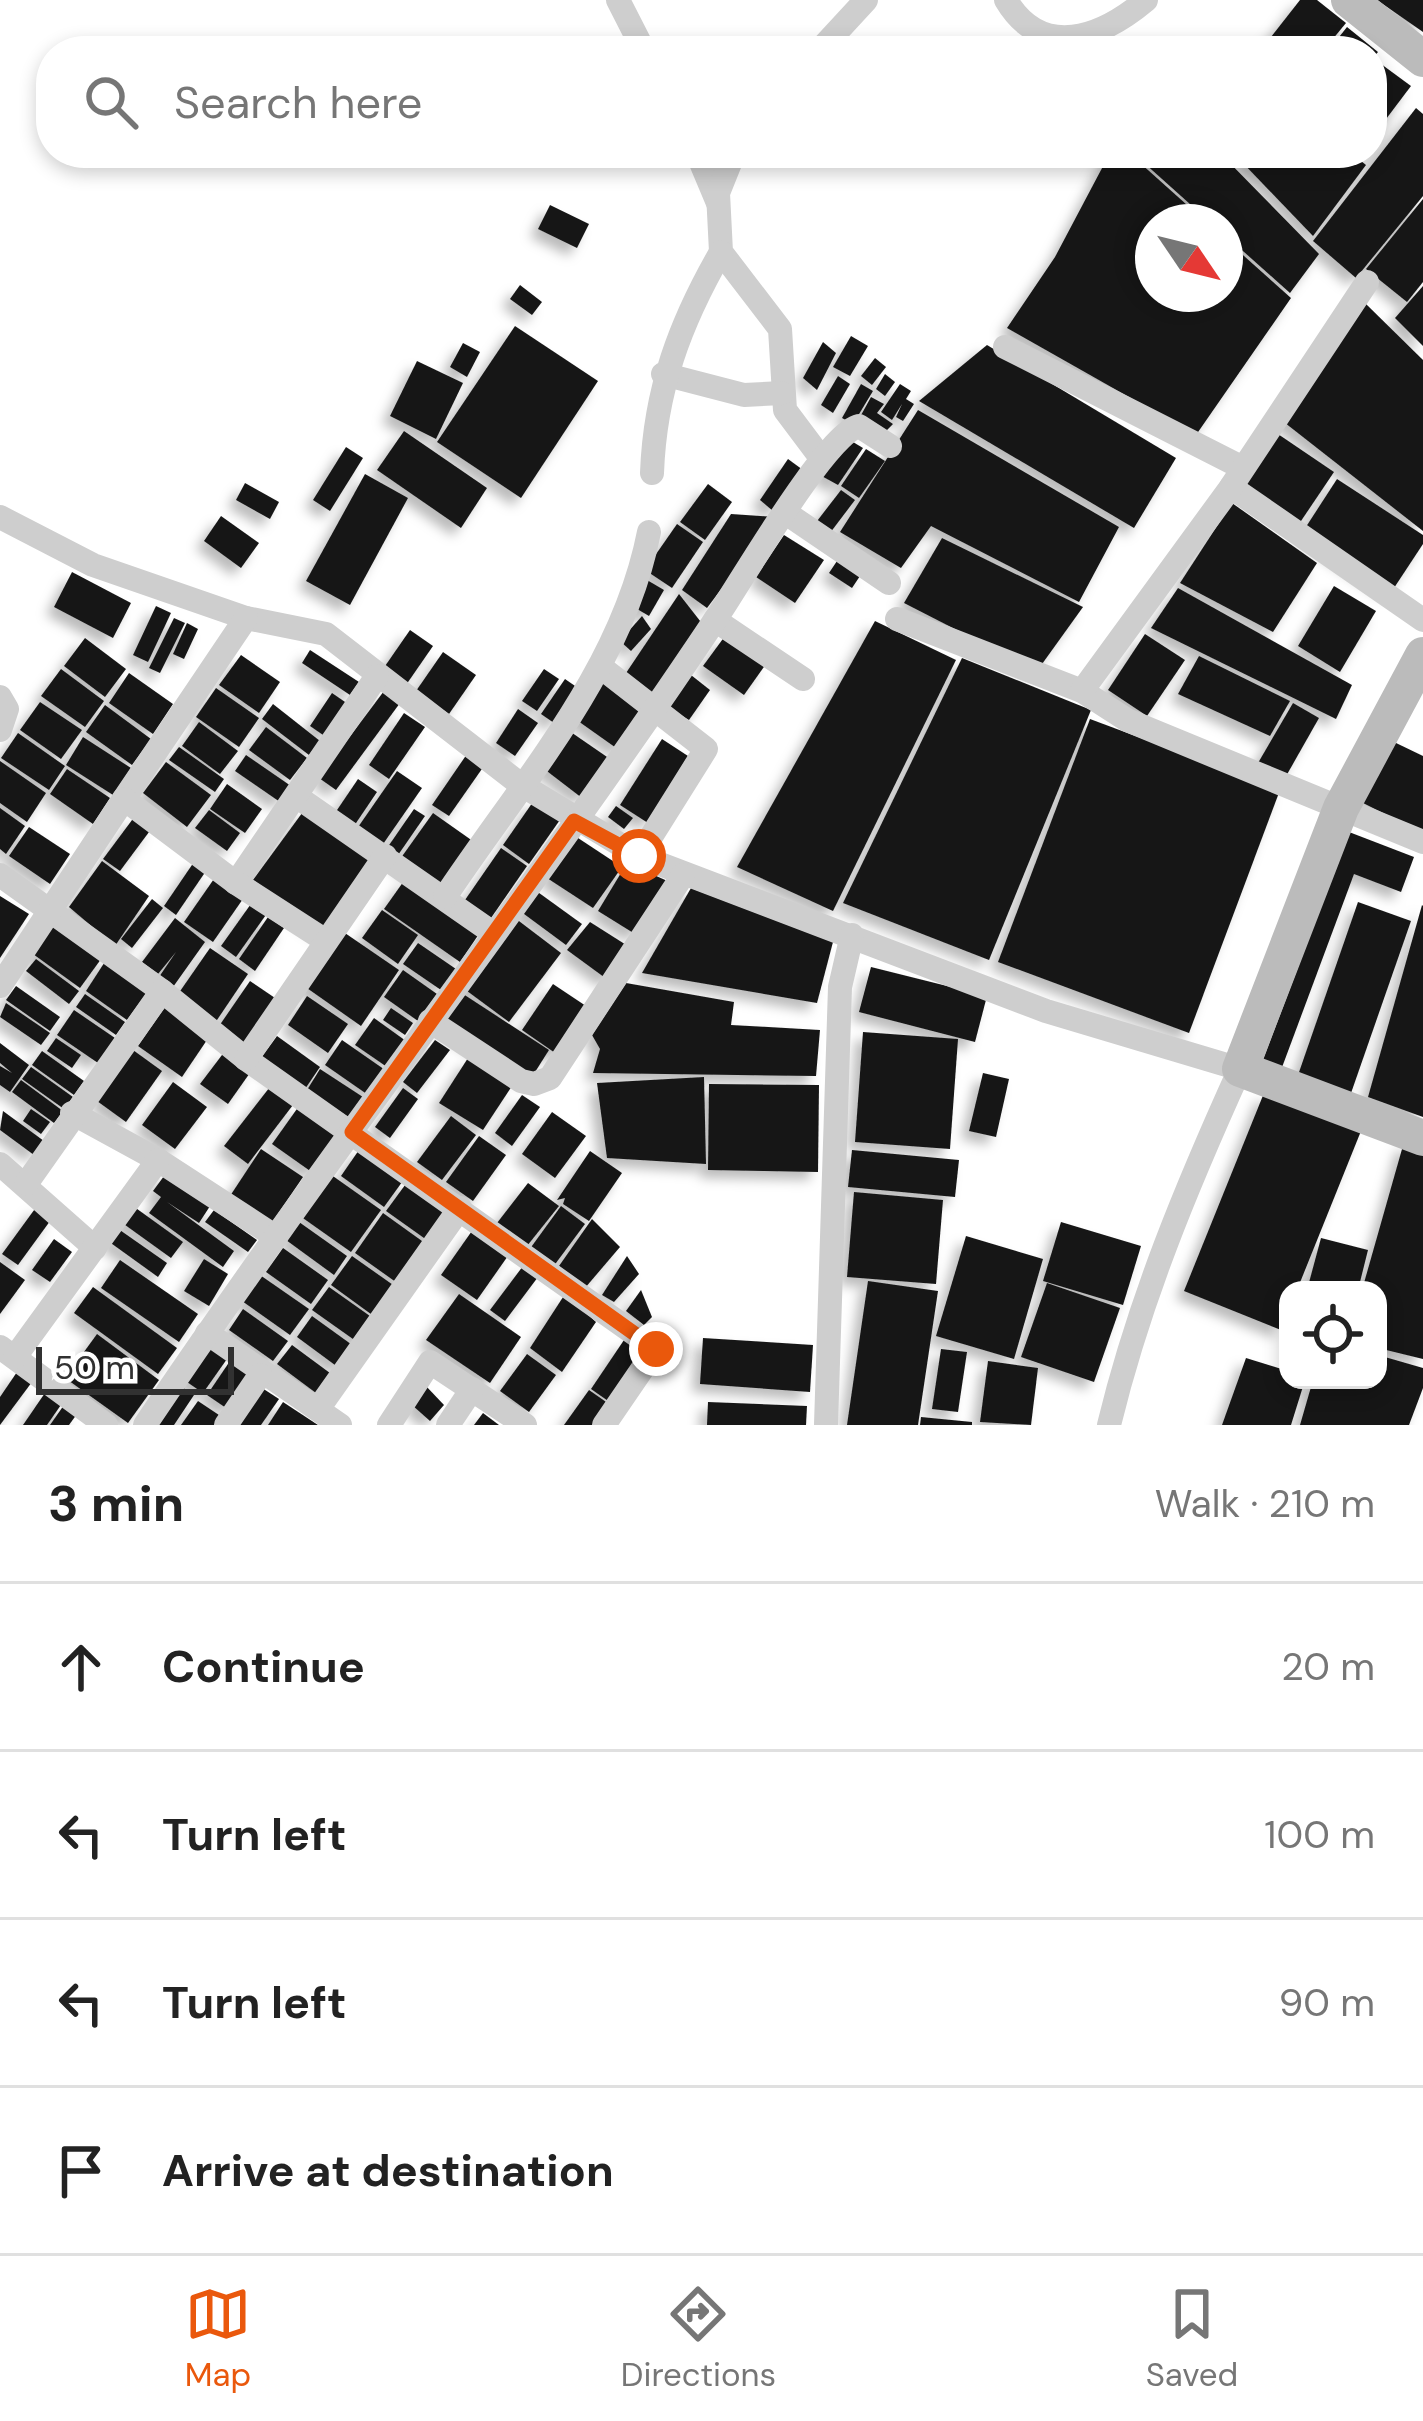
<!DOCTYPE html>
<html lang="en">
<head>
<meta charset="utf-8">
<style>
	:root { --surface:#fff; --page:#f2f2f2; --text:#222; --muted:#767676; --line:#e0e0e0; --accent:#ea580c }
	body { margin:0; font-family:"DM Sans",sans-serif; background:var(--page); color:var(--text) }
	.controls { position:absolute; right:36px; bottom:36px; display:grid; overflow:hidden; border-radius:24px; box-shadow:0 6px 18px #0003 }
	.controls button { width:108px; height:108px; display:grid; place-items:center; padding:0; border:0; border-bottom:3px solid var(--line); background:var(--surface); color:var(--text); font:60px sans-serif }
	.compass { position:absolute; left:1135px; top:204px; width:108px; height:108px; border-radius:50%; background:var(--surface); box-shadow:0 6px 18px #0003; rotate:125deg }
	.scale { position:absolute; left:36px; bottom:30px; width:198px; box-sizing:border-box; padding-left:12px; border:6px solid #313131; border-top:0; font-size:33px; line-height:42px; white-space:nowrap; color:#313131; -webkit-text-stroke:9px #fff; paint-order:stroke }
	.stop { position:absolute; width:36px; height:36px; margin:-27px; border:9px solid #ea580c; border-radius:50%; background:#fff }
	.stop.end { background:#ea580c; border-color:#fff; box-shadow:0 3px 12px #0008 }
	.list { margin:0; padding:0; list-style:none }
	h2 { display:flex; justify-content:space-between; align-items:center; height:156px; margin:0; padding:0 48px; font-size:51px }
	h2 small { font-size:39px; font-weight:400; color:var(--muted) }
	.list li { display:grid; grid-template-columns:78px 1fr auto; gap:36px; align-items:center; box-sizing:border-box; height:168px; padding:0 48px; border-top:3px solid var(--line) }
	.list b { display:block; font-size:45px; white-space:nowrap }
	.list em { font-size:39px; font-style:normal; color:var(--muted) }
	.icon { flex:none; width:66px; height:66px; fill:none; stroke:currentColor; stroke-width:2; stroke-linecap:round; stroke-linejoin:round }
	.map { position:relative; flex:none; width:1423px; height:1425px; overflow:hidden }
	.search { position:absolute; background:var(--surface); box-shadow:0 6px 18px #0003; left:36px; right:36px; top:36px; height:132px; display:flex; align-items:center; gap:30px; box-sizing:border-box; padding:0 42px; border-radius:48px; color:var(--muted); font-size:45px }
	.sheet { height:828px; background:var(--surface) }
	nav { display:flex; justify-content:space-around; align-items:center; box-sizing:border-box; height:168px; border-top:3px solid var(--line); background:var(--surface); font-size:33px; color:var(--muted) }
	nav a { display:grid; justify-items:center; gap:6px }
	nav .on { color:var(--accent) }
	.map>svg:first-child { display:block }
	.building { fill:#181818; filter:url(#shadow) }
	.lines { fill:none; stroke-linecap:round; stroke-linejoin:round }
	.street { stroke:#cecece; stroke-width:24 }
	.secondary { stroke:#bbb; stroke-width:36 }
	.route { stroke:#ea580c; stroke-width:15 }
</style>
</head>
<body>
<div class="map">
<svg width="1423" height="1425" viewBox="0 0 1423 1425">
	<defs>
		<filter id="shadow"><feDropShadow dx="-8" dy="8" stdDeviation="6" flood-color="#0004"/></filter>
	</defs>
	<rect width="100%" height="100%" fill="#fff"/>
	<g class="building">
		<polygon points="1300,0 1317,0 1346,23 1323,51 1260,51"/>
		<polygon points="1377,0 1423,0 1423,32"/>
		<polygon points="1347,27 1378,52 1372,59 1372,51 1328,51"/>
		<polygon points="1377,61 1411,86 1377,131 1372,128 1372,68"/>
		<polygon points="1416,108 1423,114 1423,196 1356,278 1313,241"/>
		<polygon points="1110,153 1129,153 1206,222 1153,222 1153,294 1225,294 1225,239 1291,298 1196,435 1007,328 1055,257"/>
		<polygon points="1133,153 1220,153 1319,254 1290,293 1225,235 1225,222 1210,222"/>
		<polygon points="1246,153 1351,153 1366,165 1313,236 1240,160"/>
		<polygon points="1423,199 1423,282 1407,302 1366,269"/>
		<polygon points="550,205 589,224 577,248 538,229"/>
		<polygon points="520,285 542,302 532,315 510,299"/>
		<polygon points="1423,286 1423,346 1395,318"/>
		<polygon points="1366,304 1423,360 1423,531 1280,419"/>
		<polygon points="515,326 598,381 521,498 437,442"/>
		<polygon points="851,336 868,346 850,376 833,367"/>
		<polygon points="823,342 836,353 817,390 803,378"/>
		<polygon points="463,343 480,352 467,377 450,367"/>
		<polygon points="987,345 1176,458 1134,528 919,401"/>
		<polygon points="875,358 886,367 872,385 861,376"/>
		<polygon points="417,361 463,383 436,439 390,416"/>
		<polygon points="885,374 895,382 885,396 876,389"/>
		<polygon points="838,376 850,384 833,413 821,405"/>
		<polygon points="861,384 873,391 853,424 842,418"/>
		<polygon points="900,384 911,391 906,399 914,404 903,421 896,417 902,404 892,420 881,412"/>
		<polygon points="871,397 884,404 877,413 893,424 884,433 860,417"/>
		<polygon points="918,410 1119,527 1079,602 931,526 901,568 840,532"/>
		<polygon points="404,431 487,488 461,528 377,470"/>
		<polygon points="1275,432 1334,472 1299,524 1240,484"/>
		<polygon points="848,439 863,448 838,485 818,474"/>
		<polygon points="346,447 363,458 330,511 313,500"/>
		<polygon points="866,449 885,461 859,498 841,486"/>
		<polygon points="788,459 803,470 773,511 760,500"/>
		<polygon points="365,474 408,498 350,605 306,581"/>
		<polygon points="1337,479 1423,535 1423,544 1392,591 1302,533"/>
		<polygon points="245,483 279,502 270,519 236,500"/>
		<polygon points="708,484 732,502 705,540 680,522"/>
		<polygon points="841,490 855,500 830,533 814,525"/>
		<polygon points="1232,503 1317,563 1273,632 1180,583"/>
		<polygon points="731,514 775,517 707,608 682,590"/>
		<polygon points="221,516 259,543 241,568 204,541"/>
		<polygon points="677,524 703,542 672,588 645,570"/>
		<polygon points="784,535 824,560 795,603 756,577"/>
		<polygon points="942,538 1083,607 1037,671 904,603"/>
		<polygon points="839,558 862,573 852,588 829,573"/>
		<polygon points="72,572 131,603 113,638 54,607"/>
		<polygon points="647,580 664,590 649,616 632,606"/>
		<polygon points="1334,586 1376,611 1340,672 1298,646"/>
		<polygon points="1178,588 1352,685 1336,719 1151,628"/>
		<polygon points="679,594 704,626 649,699 622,679"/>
		<polygon points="156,606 171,613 148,662 133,655"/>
		<polygon points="642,616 651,629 631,651 620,641"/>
		<polygon points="174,618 185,623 160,673 149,668"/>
		<polygon points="875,621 956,660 833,911 737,867"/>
		<polygon points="187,623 198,629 184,659 173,654"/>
		<polygon points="410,630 433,646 406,685 383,669"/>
		<polygon points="1145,634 1185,660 1147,716 1108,690"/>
		<polygon points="725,636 766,664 744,695 703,666"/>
		<polygon points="85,638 126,669 105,697 64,666"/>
		<polygon points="310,650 359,682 350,695 302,663"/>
		<polygon points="443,652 476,675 449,714 416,691"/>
		<polygon points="241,655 280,682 259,713 219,685"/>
		<polygon points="1199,656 1290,701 1270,736 1178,694"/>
		<polygon points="962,658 1091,710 989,960 843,903"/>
		<polygon points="61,669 104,701 85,727 41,696"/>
		<polygon points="544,669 559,679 537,711 522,701"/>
		<polygon points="129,673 173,704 153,734 109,703"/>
		<polygon points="691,675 710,690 689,720 666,706"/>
		<polygon points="597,678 646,712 619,750 571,716"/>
		<polygon points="565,679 578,688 554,723 541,714"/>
		<polygon points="216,688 259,718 239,747 196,717"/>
		<polygon points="384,691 400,703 336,790 319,778"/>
		<polygon points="332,693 348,704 326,737 310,726"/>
		<polygon points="40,702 82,730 61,759 20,730"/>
		<polygon points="1293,703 1319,718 1285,778 1258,763"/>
		<polygon points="273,704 320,741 309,755 262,719"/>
		<polygon points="105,705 151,739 132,765 86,732"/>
		<polygon points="518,709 538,723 515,756 496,743"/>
		<polygon points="404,713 425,727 389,779 369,765"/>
		<polygon points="1090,719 1280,790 1189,1033 998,962"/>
		<polygon points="199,722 238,751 220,774 182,746"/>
		<polygon points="266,727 307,758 290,780 249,750"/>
		<polygon points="565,728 610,759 582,798 539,765"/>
		<polygon points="18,733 65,766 49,790 1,758"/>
		<polygon points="83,737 131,768 113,795 66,765"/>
		<polygon points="662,739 688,756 648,823 620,805"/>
		<polygon points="1394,742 1423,756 1423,833 1363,803"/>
		<polygon points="179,747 224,779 215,792 169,760"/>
		<polygon points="467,754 484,766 449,816 432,805"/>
		<polygon points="246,755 291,786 280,802 235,771"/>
		<polygon points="0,761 46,793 27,822 0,803"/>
		<polygon points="166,762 211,795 187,827 143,793"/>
		<polygon points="67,769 110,798 93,824 50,794"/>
		<polygon points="397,771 422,788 381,847 356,830"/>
		<polygon points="358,779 377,792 352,829 333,816"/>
		<polygon points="227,784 262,809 245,833 210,809"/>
		<polygon points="535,799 562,817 529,864 503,845"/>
		<polygon points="616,806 633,818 624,829 608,817"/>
		<polygon points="0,808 25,826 6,854 0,849"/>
		<polygon points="305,809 376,860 324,932 253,880"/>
		<polygon points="414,809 425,816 396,858 385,851"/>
		<polygon points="209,810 240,833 227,851 195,828"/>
		<polygon points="433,813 477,844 443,892 398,862"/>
		<polygon points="135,816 152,828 120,871 103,859"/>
		<polygon points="29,827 70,854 50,884 9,856"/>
		<polygon points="1349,832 1414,857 1401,892 1354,874 1281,1070 1262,1063"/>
		<polygon points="575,836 622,867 593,908 547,878"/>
		<polygon points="501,848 527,866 491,918 465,900"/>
		<polygon points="196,859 208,868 176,915 164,906"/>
		<polygon points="102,861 149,896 115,946 69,907"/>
		<polygon points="627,863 672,883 635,934 598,911"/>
		<polygon points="216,876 245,896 213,942 184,922"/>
		<polygon points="406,878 481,931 460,962 384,909"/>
		<polygon points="691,888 833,942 817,1003 642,973"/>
		<polygon points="535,890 582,924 566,945 520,911"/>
		<polygon points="0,896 29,914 0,958"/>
		<polygon points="152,899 163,908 132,948 121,939"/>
		<polygon points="253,901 268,912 236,957 221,946"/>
		<polygon points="1358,902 1411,921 1350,1096 1297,1078"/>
		<polygon points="1422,905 1423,906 1423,1117 1368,1097"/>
		<polygon points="382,910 418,935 398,964 362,938"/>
		<polygon points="268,917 284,928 255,971 239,959"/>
		<polygon points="175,918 205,942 173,987 159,977 176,952 158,974 142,962"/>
		<polygon points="515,918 561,953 509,1022 459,985"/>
		<polygon points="57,921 104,955 80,988 33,954"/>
		<polygon points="590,922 631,948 608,980 567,950"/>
		<polygon points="342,931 399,970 361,1026 304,986"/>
		<polygon points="418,943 456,969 441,990 403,964"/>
		<polygon points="210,948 248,974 215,1023 176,997"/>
		<polygon points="108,957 151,987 127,1020 86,991"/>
		<polygon points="36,959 79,991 69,1004 26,971"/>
		<polygon points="871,967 987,996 975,1042 859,1012"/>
		<polygon points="403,970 437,994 418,1021 384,997"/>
		<polygon points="250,981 278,1000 245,1048 217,1029"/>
		<polygon points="626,983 734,1002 731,1025 820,1030 816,1076 593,1073 600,1049 592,1035"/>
		<polygon points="553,984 589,1008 558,1055 522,1030"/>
		<polygon points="16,986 60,1017 50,1031 6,1000"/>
		<polygon points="457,990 549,1050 530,1080 436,1021"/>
		<polygon points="85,994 125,1022 116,1035 76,1007"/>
		<polygon points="307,996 348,1024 328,1053 288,1025"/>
		<polygon points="6,1003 50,1033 41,1045 0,1017"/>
		<polygon points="165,1007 209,1037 182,1077 138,1046"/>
		<polygon points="391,1008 413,1023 405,1035 383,1020"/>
		<polygon points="74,1010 115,1038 98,1063 57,1035"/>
		<polygon points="374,1018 406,1041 387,1067 355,1045"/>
		<polygon points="863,1032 958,1039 950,1149 855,1142"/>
		<polygon points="277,1036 320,1067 303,1092 259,1061"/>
		<polygon points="56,1038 81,1055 72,1068 47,1051"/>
		<polygon points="342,1040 388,1072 371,1097 325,1065"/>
		<polygon points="435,1040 450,1050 417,1093 403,1082"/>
		<polygon points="0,1043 29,1065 10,1092 0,1085 0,1066 12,1073 0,1063"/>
		<polygon points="133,1050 162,1071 126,1122 97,1101"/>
		<polygon points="42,1051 84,1081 74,1095 32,1065"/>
		<polygon points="225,1051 252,1070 228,1104 200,1084"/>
		<polygon points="468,1058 512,1086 483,1130 439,1103"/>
		<polygon points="31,1067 73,1097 64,1109 22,1079"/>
		<polygon points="320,1069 366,1099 353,1120 307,1090"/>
		<polygon points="983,1073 1009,1079 996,1137 969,1131"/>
		<polygon points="704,1077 706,1164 607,1158 597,1083"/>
		<polygon points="21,1080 63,1111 54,1123 12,1092"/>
		<polygon points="173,1082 207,1107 175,1149 142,1125"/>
		<polygon points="273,1083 296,1101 248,1164 224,1146"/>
		<polygon points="709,1084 819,1085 818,1172 708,1170"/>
		<polygon points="403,1088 418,1099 390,1138 375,1127"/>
		<polygon points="1264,1093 1361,1131 1297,1290 1288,1290 1281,1330 1184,1291"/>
		<polygon points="522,1095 540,1107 512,1146 495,1133"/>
		<polygon points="299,1106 340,1135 313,1173 272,1144"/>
		<polygon points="31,1109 50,1122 41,1134 23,1121"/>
		<polygon points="3,1111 44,1141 34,1155 0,1130"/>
		<polygon points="552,1112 586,1136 555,1178 522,1154"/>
		<polygon points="451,1116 476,1135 442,1180 417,1162"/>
		<polygon points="479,1136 506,1155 473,1201 446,1182"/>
		<polygon points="1404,1142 1423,1150 1423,1359 1378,1348 1378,1290 1362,1290"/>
		<polygon points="361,1147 405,1178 384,1207 341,1176"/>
		<polygon points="261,1149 303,1177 271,1224 230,1196"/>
		<polygon points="852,1150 959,1160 955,1197 848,1187"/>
		<polygon points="590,1151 622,1173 589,1221 563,1204 565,1198 557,1200"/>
		<polygon points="167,1172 212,1203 199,1223 167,1202 234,1251 223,1267 149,1213 161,1197 153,1191"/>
		<polygon points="330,1174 381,1210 351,1252 300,1216"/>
		<polygon points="408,1181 453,1213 431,1243 386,1211"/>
		<polygon points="528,1183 559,1206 527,1246 497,1223"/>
		<polygon points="854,1192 943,1200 936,1284 847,1277"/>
		<polygon points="37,1206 53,1217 18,1265 2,1254"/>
		<polygon points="133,1206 183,1242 171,1258 121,1222"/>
		<polygon points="561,1206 585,1224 553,1267 529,1250"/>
		<polygon points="214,1210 257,1240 248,1252 205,1222"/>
		<polygon points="383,1213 429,1246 400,1285 355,1253"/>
		<polygon points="592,1219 620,1247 585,1288 559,1266"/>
		<polygon points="299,1222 347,1256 334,1275 286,1240"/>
		<polygon points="1061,1222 1141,1246 1123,1305 1043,1281"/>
		<polygon points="117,1228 167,1263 158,1277 108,1241"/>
		<polygon points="474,1228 510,1253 477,1300 441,1275"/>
		<polygon points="966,1236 1043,1259 1014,1359 936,1336"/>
		<polygon points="1321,1238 1368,1250 1358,1290 1307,1290"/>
		<polygon points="54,1239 72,1252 50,1282 32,1270"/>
		<polygon points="283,1248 328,1280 311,1304 266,1272"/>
		<polygon points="352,1256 396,1287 375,1317 331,1285"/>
		<polygon points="627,1256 639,1274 614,1302 602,1295"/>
		<polygon points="204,1259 228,1274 209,1306 184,1291"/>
		<polygon points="120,1260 198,1314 179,1342 101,1288"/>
		<polygon points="0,1262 25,1280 0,1314"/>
		<polygon points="523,1266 538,1277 505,1321 490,1310"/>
		<polygon points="260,1275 309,1309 290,1335 242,1301"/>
		<polygon points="868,1281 938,1291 918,1425 847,1425"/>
		<polygon points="1047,1283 1120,1308 1094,1382 1021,1357"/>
		<polygon points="93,1287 177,1348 158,1374 74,1313"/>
		<polygon points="329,1287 377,1321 360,1344 312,1310"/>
		<polygon points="641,1290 652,1317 644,1325 626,1311"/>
		<polygon points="459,1294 521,1337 490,1383 426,1340"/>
		<polygon points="565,1294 596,1322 562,1372 530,1348"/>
		<polygon points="243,1309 288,1341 273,1361 229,1330"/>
		<polygon points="312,1316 355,1347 339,1368 297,1337"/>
		<polygon points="97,1334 159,1380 128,1423 65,1378"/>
		<polygon points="703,1338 813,1345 810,1392 700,1384"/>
		<polygon points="624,1340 644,1354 611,1403 591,1389"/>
		<polygon points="208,1345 227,1359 203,1393 184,1380"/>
		<polygon points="292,1345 334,1376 320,1396 277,1364"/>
		<polygon points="941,1349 967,1352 958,1412 932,1409"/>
		<polygon points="527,1354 556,1375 529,1412 500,1391"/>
		<polygon points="1378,1355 1423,1368 1423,1388 1409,1425 1300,1425 1313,1380 1378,1380"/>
		<polygon points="232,1358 254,1374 229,1410 207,1395"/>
		<polygon points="1246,1358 1288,1371 1288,1380 1305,1380 1291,1425 1222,1425"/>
		<polygon points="988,1361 1038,1368 1031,1425 980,1422"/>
		<polygon points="17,1372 32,1382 0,1425 0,1397"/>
		<polygon points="177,1384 194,1395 174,1425 149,1425"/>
		<polygon points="425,1385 444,1405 430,1421 412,1405"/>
		<polygon points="259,1386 279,1399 261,1425 232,1425"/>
		<polygon points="47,1390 63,1402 47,1425 23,1425"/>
		<polygon points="589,1390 609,1404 594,1425 564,1425"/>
		<polygon points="198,1401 225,1419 221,1425 181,1425"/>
		<polygon points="283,1402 318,1425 268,1425"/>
		<polygon points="708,1402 807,1406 806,1425 707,1425"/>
		<polygon points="64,1405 77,1414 69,1425 50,1425"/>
		<polygon points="483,1413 499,1425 474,1425"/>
		<polygon points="921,1417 972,1422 972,1425 920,1425"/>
	</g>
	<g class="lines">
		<g class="street">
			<polyline points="618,0 644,51"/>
			<path d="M1006 0C1042 61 1102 37 1146 0"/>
			<polyline points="819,51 866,0"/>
			<polyline points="697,153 718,203"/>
			<polyline points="734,153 718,193 721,252 780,329 785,410 821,458"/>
			<polyline points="1005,347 1241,467"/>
			<polyline points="663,374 744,395 782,393"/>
			<path d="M652 473C655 390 680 323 721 252"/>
			<polyline points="1231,487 1423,620"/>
			<polyline points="786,513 889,583"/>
			<path d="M0 517 93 565 246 618 326 634 520 784 639 856 1046 1011 1240 1069C1187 1186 1139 1301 1109 1425"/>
			<polyline points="897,619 1082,691 1127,720 1423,842"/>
			<polyline points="715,620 803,679"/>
			<polyline points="602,668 706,749 639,856"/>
			<polyline points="1082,691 1231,487 1367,282"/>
			<polyline points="0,697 7,709 0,730"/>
			<polyline points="296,796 493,933"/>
			<polyline points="124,799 246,618"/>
			<polyline points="0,875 162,991 246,1059 656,1349 604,1425"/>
			<polyline points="236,883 377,676"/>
			<path d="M445 897C522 781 622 671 649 532"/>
			<polyline points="0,986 124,799 236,883 326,941"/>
			<polyline points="430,1021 521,1081 534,1084 550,1078 683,875"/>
			<polyline points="246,1059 385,856"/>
			<polyline points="72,1113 158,1160 276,1237"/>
			<polyline points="0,1164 95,1248"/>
			<polyline points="26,1184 162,991"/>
			<polyline points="207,1333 340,1425"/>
			<polyline points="0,1347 106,1425"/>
			<polyline points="15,1357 158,1160"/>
			<polyline points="318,1409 460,1208"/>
			<path d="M145 1425C330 1150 536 889 719 614 742 580 827 433 859 426L890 446"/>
			<polyline points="226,1425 260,1375"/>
			<polyline points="389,1425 430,1362 525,1425"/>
			<polyline points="448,1425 472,1389"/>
			<polyline points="826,1425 840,987 852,935"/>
		</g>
		<g class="secondary">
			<polyline points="1349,0 1423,59"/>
			<polyline points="1423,655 1341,808 1240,1069 1423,1138"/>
		</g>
	</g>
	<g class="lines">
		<polyline class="route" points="639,856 574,821 352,1132 656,1349"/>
	</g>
</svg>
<div class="controls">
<button><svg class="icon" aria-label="locate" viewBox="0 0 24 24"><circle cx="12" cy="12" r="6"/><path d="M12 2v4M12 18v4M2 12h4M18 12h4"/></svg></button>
</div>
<svg class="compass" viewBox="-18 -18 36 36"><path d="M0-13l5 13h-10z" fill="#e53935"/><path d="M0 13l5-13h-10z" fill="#767676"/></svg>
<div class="scale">50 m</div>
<div class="stop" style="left:639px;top:856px"></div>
<div class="stop end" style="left:656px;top:1349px"></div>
<div class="search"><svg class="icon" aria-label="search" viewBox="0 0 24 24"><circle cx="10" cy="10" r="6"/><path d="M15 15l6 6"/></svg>Search here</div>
</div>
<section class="sheet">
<h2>3 min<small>Walk · 210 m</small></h2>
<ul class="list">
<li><svg class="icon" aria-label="ahead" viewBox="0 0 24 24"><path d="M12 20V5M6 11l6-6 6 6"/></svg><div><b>Continue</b></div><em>20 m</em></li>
<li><svg class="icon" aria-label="left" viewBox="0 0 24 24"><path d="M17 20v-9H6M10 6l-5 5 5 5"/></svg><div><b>Turn left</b></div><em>100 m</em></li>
<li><svg class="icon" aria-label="left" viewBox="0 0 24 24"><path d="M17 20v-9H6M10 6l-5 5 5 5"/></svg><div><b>Turn left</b></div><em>90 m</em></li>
<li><svg class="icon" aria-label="arrive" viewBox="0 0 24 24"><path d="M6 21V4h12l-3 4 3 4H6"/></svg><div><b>Arrive at destination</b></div></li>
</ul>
</section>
<nav>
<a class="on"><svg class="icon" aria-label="map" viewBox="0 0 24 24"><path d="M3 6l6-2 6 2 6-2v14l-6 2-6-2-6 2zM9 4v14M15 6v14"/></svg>Map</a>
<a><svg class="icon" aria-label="directions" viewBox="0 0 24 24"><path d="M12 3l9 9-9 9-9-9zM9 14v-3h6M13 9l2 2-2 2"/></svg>Directions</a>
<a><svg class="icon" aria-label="saved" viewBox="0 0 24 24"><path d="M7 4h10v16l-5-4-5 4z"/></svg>Saved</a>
</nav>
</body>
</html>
